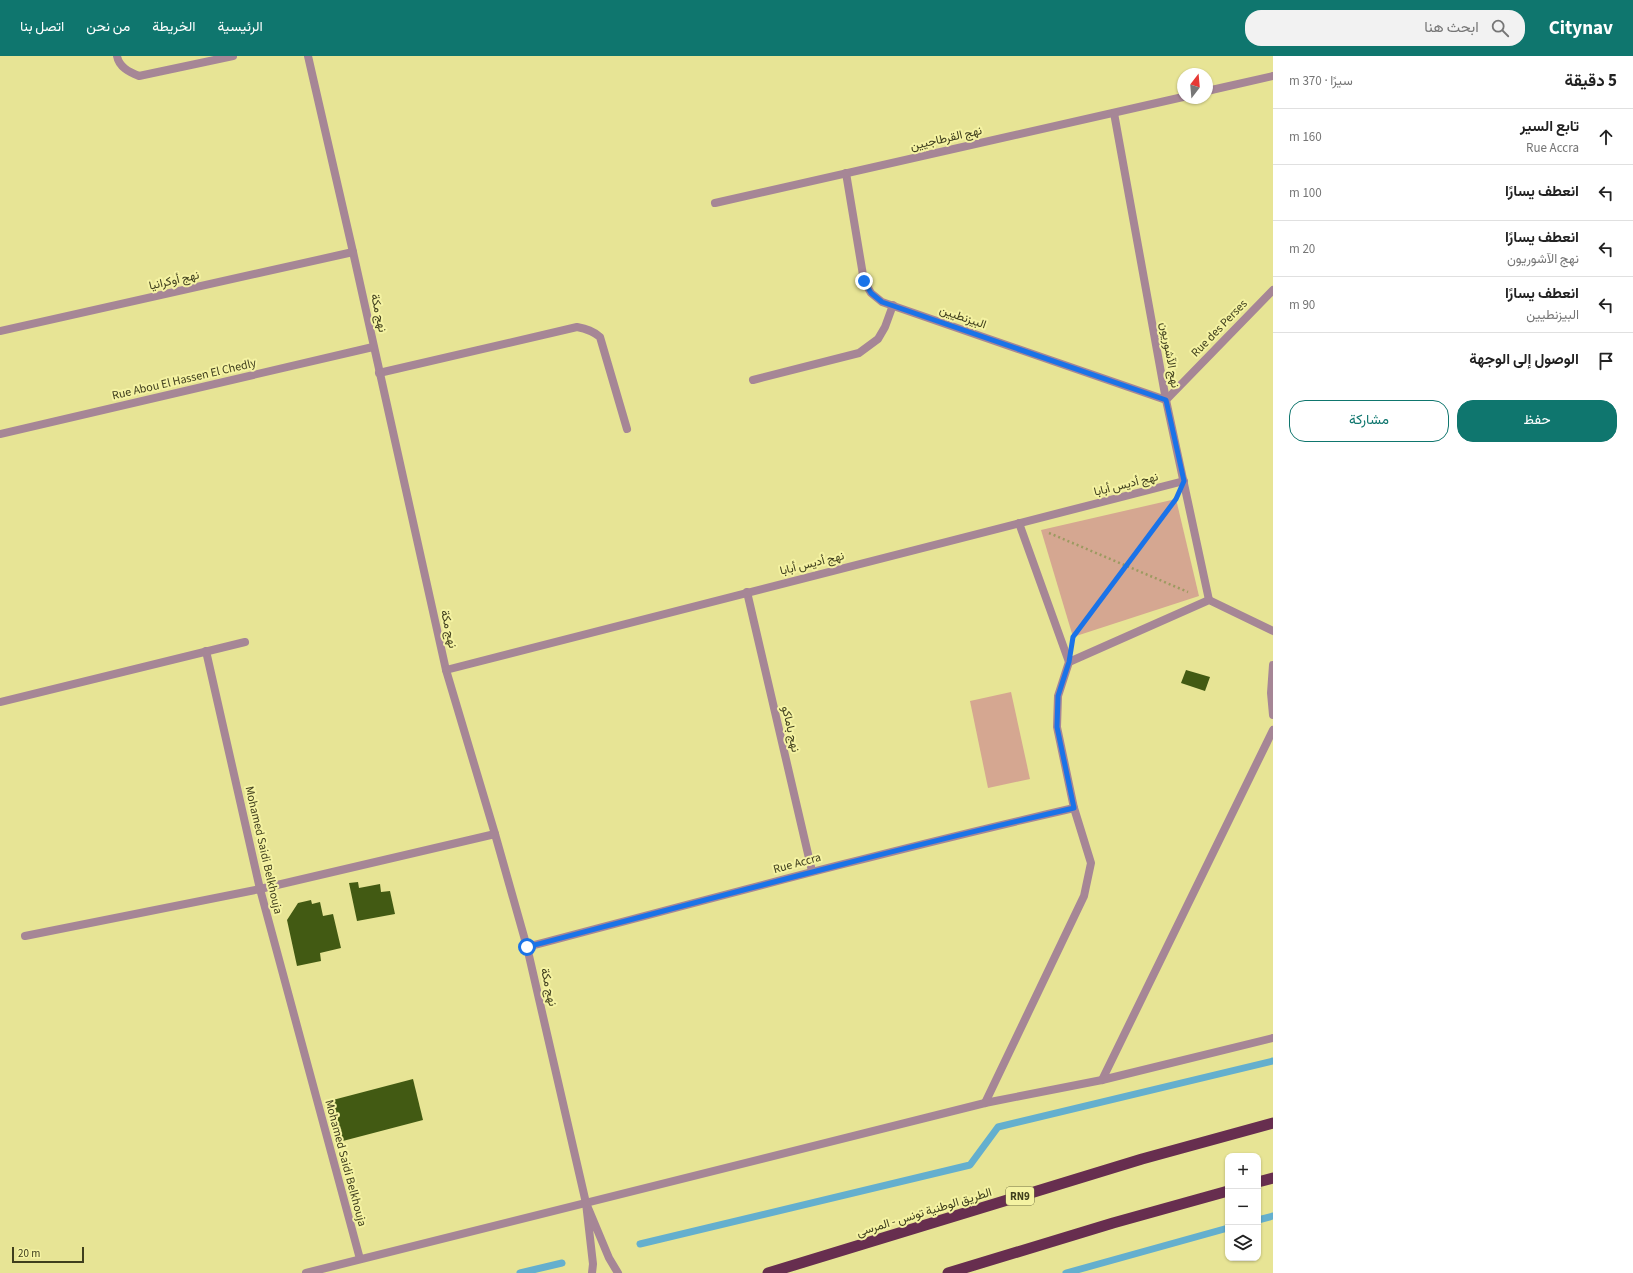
<!DOCTYPE html>
<html lang="ar">
<head>
<meta charset="utf-8">
<style>
	:root { --surface:#fff; --page:#f2f2f2; --text:#222; --muted:#767676; --line:#e0e0e0; --accent:#0f766e }
	body { margin:0; font-family:"Source Sans 3",Vazirmatn,sans-serif; background:var(--page); color:var(--text); direction:rtl }
	.controls { position:absolute; right:12px; bottom:12px; display:grid; overflow:hidden; border-radius:8px; box-shadow:0 1px 3px #0004 }
	.controls button { width:36px; height:36px; display:grid; place-items:center; padding:0; border:0; border-bottom:1px solid var(--line); background:var(--surface); color:var(--text); font:20px sans-serif }
	.compass { position:absolute; left:1177px; top:12px; width:36px; height:36px; border-radius:50%; background:var(--surface); box-shadow:0 1px 3px #0004; rotate:16deg }
	.scale { position:absolute; left:12px; bottom:10px; width:72px; box-sizing:border-box; padding-left:4px; border:2px solid #3f3e1d; border-top:0; font-size:11px; line-height:14px; white-space:nowrap; color:#3f3e1d; -webkit-text-stroke:3px #f4f2a2; paint-order:stroke }
	.stop { position:absolute; width:12px; height:12px; margin:-9px; border:3px solid #1a73e8; border-radius:50%; background:#fff }
	.stop.end { background:#1a73e8; border-color:#fff; box-shadow:0 1px 4px #0008 }
	.list { margin:0; padding:0; list-style:none }
	h2 { display:flex; justify-content:space-between; align-items:center; height:52px; margin:0; padding:0 16px; font-size:17px }
	h2 small { font-size:13px; font-weight:400; color:var(--muted) }
	.list li { display:grid; grid-template-columns:26px 1fr auto; gap:12px; align-items:center; box-sizing:border-box; height:56px; padding:0 16px; border-top:1px solid var(--line) }
	.list b { display:block; font-size:15px; white-space:nowrap }
	.list p { margin:0; font-size:13px; white-space:nowrap; color:var(--muted) }
	.list em { font-size:13px; font-style:normal; color:var(--muted) }
	.actions { display:flex; gap:8px; padding:12px 16px }
	.actions a { flex:1; padding:9px 0; border:1px solid var(--accent); border-radius:16px; text-align:center; font-size:14px; color:var(--accent) }
	.actions .main { background:var(--accent); color:#fff }
	.icon { flex:none; width:22px; height:22px; fill:none; stroke:currentColor; stroke-width:2; stroke-linecap:round; stroke-linejoin:round }
	.map { position:relative; flex:none; width:1273px; height:1217px; overflow:hidden; direction:ltr }
	header { display:flex; align-items:center; gap:24px; box-sizing:border-box; height:56px; padding:0 20px; background:var(--accent); color:#fff }
	header strong { font-size:19px }
	nav { display:flex; gap:22px; margin-inline-start:auto; font-size:14px }
	.search { width:280px; height:36px; background:var(--page); display:flex; align-items:center; gap:10px; box-sizing:border-box; padding:0 14px; border-radius:16px; color:var(--muted); font-size:15px }
	main { display:flex }
	aside { flex:1; background:var(--surface) }
	.map>svg:first-child { display:block }
	.green { fill:#d5a791 }
	.lines { fill:none; stroke-linecap:round; stroke-linejoin:round }
	.stream { stroke:#64afce; stroke-width:7 }
	.building { fill:#425a13 }
	.path { stroke:#9c9a60; stroke-width:2.5; stroke-dasharray:2 3; stroke-linecap:butt }
	.minor { stroke:#a68696; stroke-width:8 }
	.trunk { stroke:#672e4f; stroke-width:11 }
	.route { stroke:#1a73e8; stroke-width:5 }
	.labels { text-anchor:middle; stroke-width:4; stroke-linejoin:round; paint-order:stroke }
	.shield { fill:#f4f2a2; stroke:#757445; stroke-width:1 }
	.shield-label { font-size:11px; font-weight:bold; fill:#3f3e1d }
	.street-label { font-size:12px; fill:#3f3e1d; stroke:#f4f2a2 }
</style>
</head>
<body>
<header>
<strong>Citynav</strong>
<div class="search"><svg class="icon" aria-label="search" viewBox="0 0 24 24"><circle cx="10" cy="10" r="6"/><path d="M15 15l6 6"/></svg>ابحث هنا</div>
<nav><a>الرئيسية</a><a>الخريطة</a><a>من نحن</a><a>اتصل بنا</a></nav>
</header>
<main>
<aside>
<h2>5 دقيقة<small>سيرًا · 370 m</small></h2>
<ul class="list">
<li><svg class="icon" aria-label="ahead" viewBox="0 0 24 24"><path d="M12 20V5M6 11l6-6 6 6"/></svg><div><b>تابع السير</b><p>Rue Accra</p></div><em>160 m</em></li>
<li><svg class="icon" aria-label="left" viewBox="0 0 24 24"><path d="M17 20v-9H6M10 6l-5 5 5 5"/></svg><div><b>انعطف يسارًا</b></div><em>100 m</em></li>
<li><svg class="icon" aria-label="left" viewBox="0 0 24 24"><path d="M17 20v-9H6M10 6l-5 5 5 5"/></svg><div><b>انعطف يسارًا</b><p>نهج الآشوريون</p></div><em>20 m</em></li>
<li><svg class="icon" aria-label="left" viewBox="0 0 24 24"><path d="M17 20v-9H6M10 6l-5 5 5 5"/></svg><div><b>انعطف يسارًا</b><p>البيزنطيين</p></div><em>90 m</em></li>
<li><svg class="icon" aria-label="arrive" viewBox="0 0 24 24"><path d="M6 21V4h12l-3 4 3 4H6"/></svg><div><b>الوصول إلى الوجهة</b></div></li>
</ul>
<div class="actions"><a class="main">حفظ</a><a>مشاركة</a></div>
</aside>
<div class="map">
<svg width="1273" height="1217" viewBox="0 0 1273 1217">
	<rect width="100%" height="100%" fill="#e7e495"/>
	<g class="green">
		<polygon points="1176,443 1199,540 1073,581 1041,474"/>
		<polygon points="1011,636 1030,723 988,732 970,645"/>
	</g>
	<g class="lines">
		<g class="stream">
			<polyline points="1258,1164 1273,1160"/>
			<polyline points="640,1188 970,1109 998,1071 1273,1005"/>
			<polyline points="520,1217 562,1207"/>
			<polyline points="1066,1217 1228,1172"/>
		</g>
	</g>
	<g class="building">
		<polygon points="1186,614 1210,621 1205,635 1181,627"/>
		<polygon points="358,826 359,832 380,828 381,836 390,835 395,858 357,865 349,827"/>
		<polygon points="311,844 312,848 320,846 323,860 333,858 341,892 320,897 321,905 297,910 287,864 298,847"/>
		<polygon points="413,1023 423,1064 339,1086 329,1045"/>
	</g>
	<g class="lines">
		<g class="path">
			<polyline points="1049,477 1188,536"/>
			<polyline points="1076,577 1171,450"/>
		</g>
		<g class="minor">
			<path d="M117 0C119 11 129 16 139 20L233 0"/>
			<polyline points="308,0 353,196 446,614 495,778 527,891 586,1147"/>
			<polyline points="1207,35 1273,20"/>
			<polyline points="1114,57 1166,344 1209,544"/>
			<polyline points="846,117 864,225 871,237 882,246 1166,344 1273,234"/>
			<polyline points="715,147 1183,41"/>
			<polyline points="0,275 353,196"/>
			<path d="M379 317 577 271C587 273 593 275 600 281L627 373"/>
			<polyline points="753,324 859,297 878,283 885,271 893,249"/>
			<polyline points="0,378 373,291"/>
			<polyline points="747,536 812,815"/>
			<polyline points="206,595 260,833 360,1203"/>
			<polyline points="1069,606 1209,544 1273,575"/>
			<polyline points="1273,609 1271,637 1273,659"/>
			<polyline points="446,614 1184,425"/>
			<polyline points="0,646 245,586"/>
			<polyline points="25,880 260,833 495,778"/>
			<path d="M527 891C709 843 890 794 1074 752"/>
			<polyline points="1102,1024 1273,674"/>
			<polyline points="985,1047 1084,840 1091,807 1074,752 1057,671 1058,640 1069,606 1019,467"/>
			<polyline points="306,1217 985,1047 1102,1024 1273,982"/>
			<polyline points="592,1217 593,1208 586,1147 609,1202 618,1217"/>
		</g>
		<g class="trunk">
			<polyline points="1258,1126 1273,1122"/>
			<polyline points="768,1217 1142,1103 1273,1067"/>
			<polyline points="948,1217 1113,1167 1228,1135"/>
		</g>
	</g>
	<g class="lines">
		<path class="route" d="M527 891C709 843 890 794 1074 752L1057 671 1058 640 1069 606 1073 581 1176 443 1184 425 1166 344 882 246 871 237 864 225"/>
	</g>
	<g class="labels">
		<rect class="shield" x="1006" y="1131" width="28" height="18" rx="3"/>
		<g class="shield-label">
			<text x="1020" y="1144">RN9</text>
		</g>
		<g class="street-label">
			<text transform="translate(946 82) rotate(-13)" y="4">نهج القرطاجيين</text>
			<text transform="translate(174 224) rotate(-13)" y="4">نهج أوكرانيا</text>
			<text transform="translate(379 257) rotate(78)" y="4">نهج مكة</text>
			<text transform="translate(963 261) rotate(19)" y="4">البيزنطيين</text>
			<text transform="translate(1219 272) rotate(-46)" y="4">Rue des Perses</text>
			<text transform="translate(1170 299) rotate(80)" y="4">نهج الآشوريون</text>
			<text transform="translate(184 323) rotate(-13)" y="4">Rue Abou El Hassen El Chedly</text>
			<text transform="translate(1126 428) rotate(-14)" y="4">نهج أديس أبابا</text>
			<text transform="translate(812 507) rotate(-14)" y="4">نهج أديس أبابا</text>
			<text transform="translate(449 573) rotate(77)" y="4">نهج مكة</text>
			<text transform="translate(791 673) rotate(77)" y="4">نهج باماكو</text>
			<text transform="translate(264 794) rotate(77)" y="4">Mohamed Saidi Belkhouja</text>
			<text transform="translate(797 807) rotate(-15)" y="4">Rue Accra</text>
			<text transform="translate(549 931) rotate(77)" y="4">نهج مكة</text>
			<text transform="translate(346 1107) rotate(75)" y="4">Mohamed Saidi Belkhouja</text>
			<text transform="translate(924 1156) rotate(-17)" y="4">الطريق الوطنية تونس - المرسى</text>
		</g>
	</g>
</svg>
<div class="controls">
<button>+</button>
<button>−</button>
<button><svg class="icon" aria-label="layers" viewBox="0 0 24 24"><path d="M12 4l9 5-9 5-9-5zM3 14l9 5 9-5"/></svg></button>
</div>
<svg class="compass" viewBox="-18 -18 36 36"><path d="M0-13l5 13h-10z" fill="#e53935"/><path d="M0 13l5-13h-10z" fill="#767676"/></svg>
<div class="scale">20 m</div>
<div class="stop" style="left:527px;top:891px"></div>
<div class="stop end" style="left:864px;top:225px"></div>
</div>
</main>
</body>
</html>
